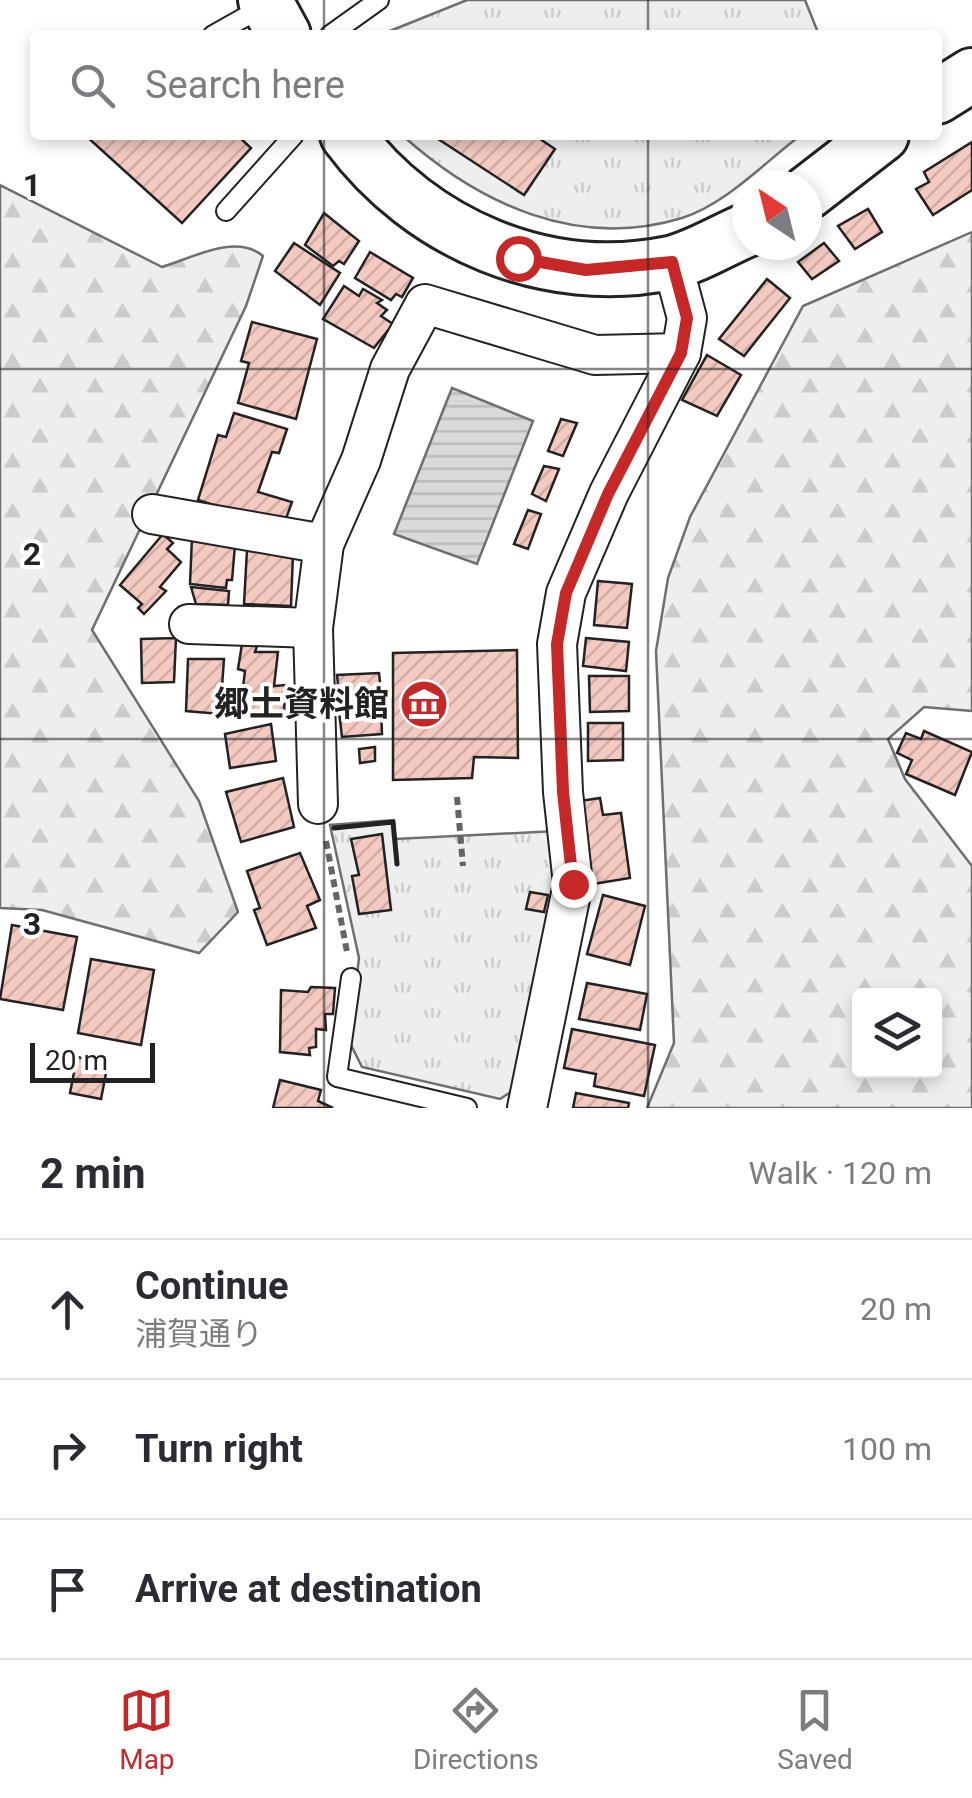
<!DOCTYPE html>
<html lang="en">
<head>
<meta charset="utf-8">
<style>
	:root { --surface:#fff; --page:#f7f7f7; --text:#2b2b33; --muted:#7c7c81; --line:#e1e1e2; --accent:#c62828 }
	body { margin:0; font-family:Roboto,"Noto Sans JP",sans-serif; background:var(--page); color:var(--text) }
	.controls { position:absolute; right:30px; bottom:30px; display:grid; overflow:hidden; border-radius:10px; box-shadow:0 5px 15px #0003 }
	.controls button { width:90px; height:90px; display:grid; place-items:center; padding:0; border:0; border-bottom:2px solid var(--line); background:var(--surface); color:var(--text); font:50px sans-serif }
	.compass { position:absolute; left:732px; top:170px; width:90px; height:90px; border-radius:50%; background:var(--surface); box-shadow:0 5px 15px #0003; rotate:325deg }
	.scale { position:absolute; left:30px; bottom:25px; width:125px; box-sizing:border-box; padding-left:10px; border:5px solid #222; border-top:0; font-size:28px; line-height:35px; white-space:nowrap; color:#222; -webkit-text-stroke:8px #fff; paint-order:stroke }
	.stop { position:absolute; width:30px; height:30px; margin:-22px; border:8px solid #c62828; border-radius:50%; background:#fff }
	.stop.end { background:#c62828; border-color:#fff; box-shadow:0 2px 10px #0008 }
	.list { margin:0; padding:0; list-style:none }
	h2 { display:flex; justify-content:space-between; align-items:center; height:130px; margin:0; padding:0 40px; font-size:42px }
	h2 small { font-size:32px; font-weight:400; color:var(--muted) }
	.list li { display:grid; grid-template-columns:65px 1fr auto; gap:30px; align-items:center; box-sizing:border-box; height:140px; padding:0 40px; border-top:2px solid var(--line) }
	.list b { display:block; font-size:38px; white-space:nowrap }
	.list p { margin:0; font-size:32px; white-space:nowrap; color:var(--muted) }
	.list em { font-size:32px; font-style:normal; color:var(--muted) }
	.icon { flex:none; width:55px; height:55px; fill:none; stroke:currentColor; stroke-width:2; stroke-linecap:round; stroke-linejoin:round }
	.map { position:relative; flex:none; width:972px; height:1108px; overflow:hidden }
	.search { position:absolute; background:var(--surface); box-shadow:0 5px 15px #0003; left:30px; right:30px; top:30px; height:110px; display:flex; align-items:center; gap:25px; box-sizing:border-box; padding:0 35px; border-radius:10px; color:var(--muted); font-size:38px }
	.sheet { height:550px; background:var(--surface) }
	nav { display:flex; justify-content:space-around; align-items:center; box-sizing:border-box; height:140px; border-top:2px solid var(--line); background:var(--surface); font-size:28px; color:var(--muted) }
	nav a { display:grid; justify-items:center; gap:5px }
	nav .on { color:var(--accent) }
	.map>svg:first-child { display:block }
	.grass { fill:url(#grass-tufts); stroke:#6f6f6f; stroke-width:2.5 }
	.forest { fill:url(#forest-firs); stroke:#6f6f6f; stroke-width:2.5; fill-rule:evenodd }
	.water { fill:url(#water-rules); stroke:#6f6f6f; stroke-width:2.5 }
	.building { fill:url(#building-hatch); stroke:#222; stroke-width:2.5 }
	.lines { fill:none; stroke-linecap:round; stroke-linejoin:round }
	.lane-casing { stroke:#222; stroke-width:22 }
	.street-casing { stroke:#222; stroke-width:42 }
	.secondary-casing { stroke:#222; stroke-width:58 }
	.path { stroke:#646464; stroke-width:6; stroke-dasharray:8 5; stroke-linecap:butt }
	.lane { stroke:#fff; stroke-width:18 }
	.street { stroke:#fff; stroke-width:38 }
	.secondary { stroke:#fff; stroke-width:52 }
	.wall { stroke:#222; stroke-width:5 }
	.route { stroke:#c62828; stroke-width:12 }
	.grid { fill:none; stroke:#222; stroke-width:2.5; stroke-opacity:0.55 }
	.labels { text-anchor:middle; stroke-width:8; stroke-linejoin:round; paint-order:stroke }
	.poi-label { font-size:35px; font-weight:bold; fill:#222; stroke:#fff; text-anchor:end }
	.grid-label { font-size:32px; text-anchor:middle; font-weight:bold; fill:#222; stroke:#fff; stroke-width:8; stroke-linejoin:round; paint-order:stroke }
</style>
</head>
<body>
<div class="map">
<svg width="972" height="1108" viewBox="0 0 972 1108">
	<defs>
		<pattern id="grass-tufts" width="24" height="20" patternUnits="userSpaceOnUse" patternTransform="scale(2.5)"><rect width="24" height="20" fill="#eee"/><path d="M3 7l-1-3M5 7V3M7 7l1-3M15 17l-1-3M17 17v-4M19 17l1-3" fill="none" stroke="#ccc"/></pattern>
		<pattern id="forest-firs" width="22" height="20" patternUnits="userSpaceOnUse" patternTransform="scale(2.5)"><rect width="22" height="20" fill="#eee"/><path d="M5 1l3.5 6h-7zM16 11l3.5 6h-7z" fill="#ccc"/></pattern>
		<pattern id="water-rules" width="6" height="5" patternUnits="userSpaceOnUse" patternTransform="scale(2.5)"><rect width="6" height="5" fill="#d9d9d9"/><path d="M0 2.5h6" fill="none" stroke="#bababa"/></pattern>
		<pattern id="building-hatch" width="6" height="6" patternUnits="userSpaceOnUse" patternTransform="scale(2.5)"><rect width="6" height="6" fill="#f3c9c0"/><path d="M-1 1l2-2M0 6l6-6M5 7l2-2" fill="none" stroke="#d0aca5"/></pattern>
	</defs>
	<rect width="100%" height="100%" fill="#fff"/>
	<g class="grass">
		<polygon points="467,0 805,0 819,35 380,35"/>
		<path d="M402 135H801C765 162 726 204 682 218 577 250 479 204 402 135Z"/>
		<polygon points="394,820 395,839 556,831 559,864 520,1086 500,1099 362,1067 349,1041 359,958 330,825"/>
	</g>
	<g class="forest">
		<path d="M0 185 162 267C192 258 236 233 263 256L246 306 92 630 199 801 238 912 199 953 42 910 0 908Z"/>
		<path d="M972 232V711L924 707 888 739 905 779 972 866V1108H647L674 1043 656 651 668 578 690 517 803 306ZM860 996H934V1070H860Z"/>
	</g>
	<polygon class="water" points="452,388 533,421 477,564 394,534"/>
	<g class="building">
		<polygon points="85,135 237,135 251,148 182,223"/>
		<polygon points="432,135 534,135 555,149 524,195"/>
		<polygon points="972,142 972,190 933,215 916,189 929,182 924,172"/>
		<polygon points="868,209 882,232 855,249 838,226"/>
		<polygon points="324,213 359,241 344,264 339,261 333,266 305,245"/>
		<polygon points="294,243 340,273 320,305 275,271"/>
		<polygon points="824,243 839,261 812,279 798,262"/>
		<polygon points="370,252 413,278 402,297 396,294 391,300 355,278"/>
		<polygon points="767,279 790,298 744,356 719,339"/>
		<polygon points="344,286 359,296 363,289 382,300 377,303 387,310 381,316 393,324 374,348 323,319"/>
		<polygon points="252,322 317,339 296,419 238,403 249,363 241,361"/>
		<polygon points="707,355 741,375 717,416 682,400"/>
		<polygon points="234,413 287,429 279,453 272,452 258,492 292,502 283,527 198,500 218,435 226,437"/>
		<polygon points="561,419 577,423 563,456 548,451"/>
		<polygon points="544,466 559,469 546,501 532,494"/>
		<polygon points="528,510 541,514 528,549 514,544"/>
		<polygon points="163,534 173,543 167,549 181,562 160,587 166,591 144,614 138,608 142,604 120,585"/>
		<polygon points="192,537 228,538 227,546 235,545 232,580 227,580 226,588 190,584"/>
		<polygon points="247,550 293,553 291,606 244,604"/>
		<polygon points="598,581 632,584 627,628 594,625"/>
		<polygon points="191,587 229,591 228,605 196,604"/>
		<polygon points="176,638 174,682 142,683 141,639"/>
		<polygon points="586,638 629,642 626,671 583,666"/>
		<polygon points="242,644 257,646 255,652 278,652 274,686 285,685 284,717 244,715 248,698 242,696 245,671 238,669"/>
		<polygon points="517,650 518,758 474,757 472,778 393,780 393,653"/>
		<polygon points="188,659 224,659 220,714 186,711"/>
		<polygon points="379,673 382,701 340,704 337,675"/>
		<polygon points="589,676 629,676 629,711 590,712"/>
		<polygon points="381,709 382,734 342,737 339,712"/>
		<polygon points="588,723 623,723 623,760 588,761"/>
		<polygon points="271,724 276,761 230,768 225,734"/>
		<polygon points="924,731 972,752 955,795 906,774 912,760 897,753 906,733 921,739"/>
		<polygon points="375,747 375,761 360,763 359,749"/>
		<polygon points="283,778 294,827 241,842 226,792"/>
		<polygon points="600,798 603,815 621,813 630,878 593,884 580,801"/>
		<polygon points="382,834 391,910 359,914 352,876 359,875 351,839"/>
		<polygon points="300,853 320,900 307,906 316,928 267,945 254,910 260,908 247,871"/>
		<polygon points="530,892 548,895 544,912 526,909"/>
		<polygon points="603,895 645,906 630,965 587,954"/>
		<polygon points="12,925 77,937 63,1010 0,999"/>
		<polygon points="91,959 154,970 141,1045 78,1033"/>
		<polygon points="587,983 647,994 640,1030 579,1019"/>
		<polygon points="311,987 335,988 333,1014 325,1014 326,1030 316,1029 316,1047 309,1048 310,1055 280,1052 281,990 308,992"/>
		<polygon points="572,1029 655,1045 644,1096 594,1086 596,1074 564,1068"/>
		<polygon points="77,1057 108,1063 101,1099 70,1093"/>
		<polygon points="280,1080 321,1090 318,1101 333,1108 273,1108"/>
		<polygon points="576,1093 629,1103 628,1108 573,1108"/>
	</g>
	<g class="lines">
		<g class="lane-casing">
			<g id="lane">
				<polyline points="213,35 263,7"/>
				<polyline points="330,35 379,0"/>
				<polyline points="226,211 294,135"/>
				<polyline points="351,978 337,1077 467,1108"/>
			</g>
		</g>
		<g class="street-casing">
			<g id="street">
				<polyline points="152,514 324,544"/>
				<polyline points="189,624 313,628"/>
				<polyline points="318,804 313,628 324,544 361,460 390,369 425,304 595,355 681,353"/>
				<polyline points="527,1108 573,884 563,792 557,644 566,593 609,493 681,353 687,318 672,262"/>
			</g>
		</g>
		<g class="secondary-casing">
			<g id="secondary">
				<polyline points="265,0 284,35"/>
				<polyline points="937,97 972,75"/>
				<path d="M347 135C421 235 547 288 670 263 696 257 723 240 747 230"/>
				<polyline points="807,193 882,135"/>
			</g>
		</g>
		<g class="path">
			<polyline points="457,797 463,866"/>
			<polyline points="326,841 347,952"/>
		</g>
		<use href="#lane" class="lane"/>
		<use href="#street" class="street"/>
		<use href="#secondary" class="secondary"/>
		<polyline class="wall" points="334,828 393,822 397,864"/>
	</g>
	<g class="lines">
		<polyline class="route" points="518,258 586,270 672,262 687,318 681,353 608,494 566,593 557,644 563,792 573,884"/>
	</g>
	<path class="grid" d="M324 0V35M648 0V35M324 135V1108M648 135V1108M0 369H972M0 739H972"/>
	<defs>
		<g id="museum-disc" transform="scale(2.5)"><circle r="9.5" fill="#c62828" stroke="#fff"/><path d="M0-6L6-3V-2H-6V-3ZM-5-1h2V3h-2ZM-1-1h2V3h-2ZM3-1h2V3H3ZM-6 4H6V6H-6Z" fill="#fff"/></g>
	</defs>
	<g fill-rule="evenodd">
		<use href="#museum-disc" x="424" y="704"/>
	</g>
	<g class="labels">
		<g class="poi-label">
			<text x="389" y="716">郷土資料館</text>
		</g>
	</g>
	<g class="grid-label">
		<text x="32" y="196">1</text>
		<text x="32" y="565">2</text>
		<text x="32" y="935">3</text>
	</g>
</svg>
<div class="controls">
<button><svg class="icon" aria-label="layers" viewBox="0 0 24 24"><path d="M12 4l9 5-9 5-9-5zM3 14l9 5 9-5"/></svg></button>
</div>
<svg class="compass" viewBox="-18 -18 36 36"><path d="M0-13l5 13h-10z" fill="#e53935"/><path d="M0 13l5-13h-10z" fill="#7c7c81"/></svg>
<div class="scale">20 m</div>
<div class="stop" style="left:518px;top:258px"></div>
<div class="stop end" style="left:573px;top:884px"></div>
<div class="search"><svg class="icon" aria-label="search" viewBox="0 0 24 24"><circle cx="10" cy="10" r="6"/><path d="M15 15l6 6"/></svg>Search here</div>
</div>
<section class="sheet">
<h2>2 min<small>Walk · 120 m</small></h2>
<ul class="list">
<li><svg class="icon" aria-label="ahead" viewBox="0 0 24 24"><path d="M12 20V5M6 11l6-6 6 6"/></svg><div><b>Continue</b><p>浦賀通り</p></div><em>20 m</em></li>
<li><svg class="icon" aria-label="right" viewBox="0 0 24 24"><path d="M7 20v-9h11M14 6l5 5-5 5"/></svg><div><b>Turn right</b></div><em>100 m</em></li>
<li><svg class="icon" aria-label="arrive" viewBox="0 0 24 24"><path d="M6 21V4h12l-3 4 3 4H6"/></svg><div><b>Arrive at destination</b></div></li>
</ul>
</section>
<nav>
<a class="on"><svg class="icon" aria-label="map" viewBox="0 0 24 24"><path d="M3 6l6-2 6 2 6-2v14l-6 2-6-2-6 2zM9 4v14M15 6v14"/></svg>Map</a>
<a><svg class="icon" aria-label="directions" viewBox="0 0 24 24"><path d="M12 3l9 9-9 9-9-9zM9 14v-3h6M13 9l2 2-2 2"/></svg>Directions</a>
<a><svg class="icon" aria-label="saved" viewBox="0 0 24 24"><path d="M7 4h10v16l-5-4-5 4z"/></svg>Saved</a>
</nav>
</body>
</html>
